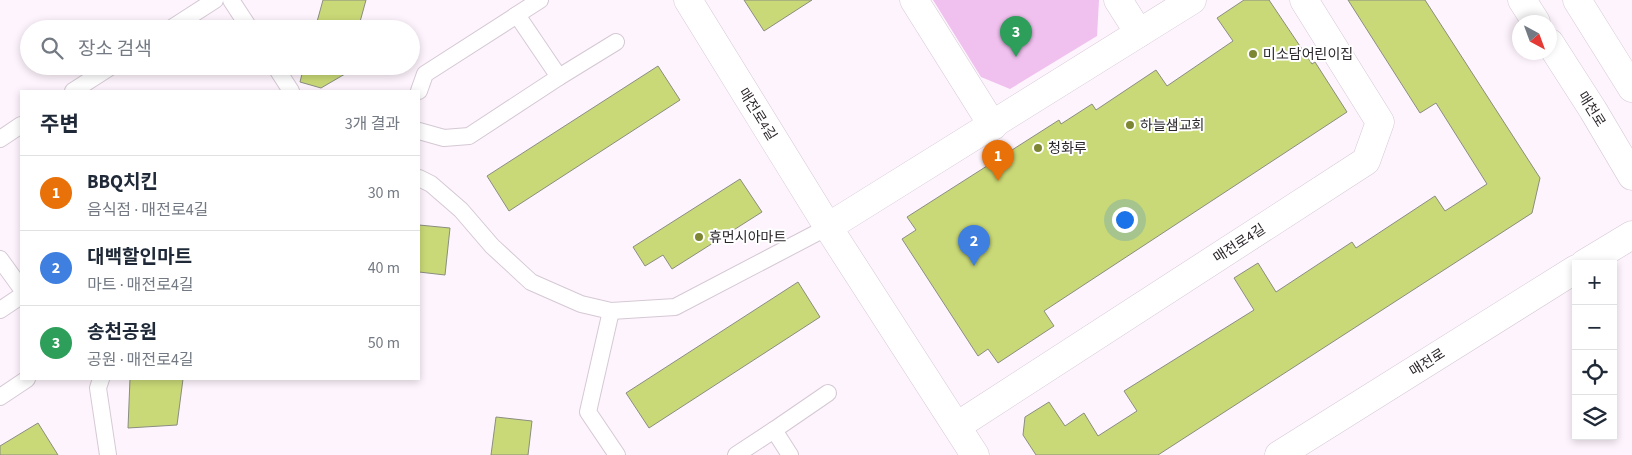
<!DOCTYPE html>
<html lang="ko">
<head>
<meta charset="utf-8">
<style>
	:root { --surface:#fff; --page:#f2f2f3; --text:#1f2937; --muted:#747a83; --line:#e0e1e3; --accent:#7c8633 }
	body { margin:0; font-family:"Source Sans 3","Noto Sans KR",sans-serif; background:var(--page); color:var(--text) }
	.controls { position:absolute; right:15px; bottom:15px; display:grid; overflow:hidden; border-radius:0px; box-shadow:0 2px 8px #0003 }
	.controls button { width:45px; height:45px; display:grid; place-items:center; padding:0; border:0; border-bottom:1px solid var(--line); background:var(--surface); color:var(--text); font:25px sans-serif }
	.compass { position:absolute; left:1512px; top:15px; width:45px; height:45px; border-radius:50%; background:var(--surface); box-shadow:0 2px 8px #0003; rotate:139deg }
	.you { position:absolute; left:1124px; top:219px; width:18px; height:18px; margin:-12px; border:4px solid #fff; border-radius:50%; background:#1a73e8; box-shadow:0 0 0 8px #1a73e833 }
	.badge { display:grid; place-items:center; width:32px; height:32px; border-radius:50%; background:var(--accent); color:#fff; font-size:16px; font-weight:700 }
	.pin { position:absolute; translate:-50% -41px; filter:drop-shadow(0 1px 2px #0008) }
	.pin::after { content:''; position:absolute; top:26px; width:18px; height:15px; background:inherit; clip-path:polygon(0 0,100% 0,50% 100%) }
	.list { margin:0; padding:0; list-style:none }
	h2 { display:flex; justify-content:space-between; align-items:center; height:65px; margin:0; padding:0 20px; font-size:21px }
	h2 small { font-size:16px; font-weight:400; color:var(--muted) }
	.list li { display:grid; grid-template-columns:32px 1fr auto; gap:15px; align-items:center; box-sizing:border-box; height:75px; padding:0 20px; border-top:1px solid var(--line) }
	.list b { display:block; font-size:19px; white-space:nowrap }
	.list p { margin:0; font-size:16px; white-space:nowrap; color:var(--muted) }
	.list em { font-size:16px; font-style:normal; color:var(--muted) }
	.icon { flex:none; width:28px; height:28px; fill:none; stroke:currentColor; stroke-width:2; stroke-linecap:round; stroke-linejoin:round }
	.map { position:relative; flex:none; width:1632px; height:455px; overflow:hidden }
	.search { position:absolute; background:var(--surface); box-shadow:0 2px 8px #0003; left:20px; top:20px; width:400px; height:55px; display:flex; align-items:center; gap:12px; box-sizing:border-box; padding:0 18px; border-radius:28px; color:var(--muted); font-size:19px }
	.panel { position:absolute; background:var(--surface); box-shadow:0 2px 8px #0003; left:20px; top:90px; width:400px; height:290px; border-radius:0px }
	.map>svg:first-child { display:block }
	.green { fill:#f0c1ef }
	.building { fill:#cad977; stroke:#8a8d80 }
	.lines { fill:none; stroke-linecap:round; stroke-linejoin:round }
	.service-casing { stroke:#d5c9d4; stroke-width:18 }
	.minor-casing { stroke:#d5c9d4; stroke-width:29 }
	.secondary-casing { stroke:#d5c9d4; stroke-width:29 }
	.service { stroke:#fff; stroke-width:16 }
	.minor { stroke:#fff; stroke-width:28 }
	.secondary { stroke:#fff; stroke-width:28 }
	.poi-dot { fill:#7c8633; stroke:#fff; stroke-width:2 }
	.labels { text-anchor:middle; stroke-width:4; stroke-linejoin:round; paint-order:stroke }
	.poi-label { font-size:14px; fill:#2d282c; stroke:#fff; text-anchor:start }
	.street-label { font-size:14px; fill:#2d282c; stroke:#fff }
</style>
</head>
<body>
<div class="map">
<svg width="1632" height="455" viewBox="0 0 1632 455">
	<rect width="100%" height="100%" fill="#fef4fd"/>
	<polygon class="green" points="933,0 1099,0 1097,36 1010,89 981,77"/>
	<g class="building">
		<polygon points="323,0 366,0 358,29 315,29"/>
		<polygon points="744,0 812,0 764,31"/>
		<polygon points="1244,0 1269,0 1312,64 1315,62 1347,112 1044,311 1054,326 998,363 988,349 978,356 902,239 916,230 907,217 1059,120 1061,124 1092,104 1096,110 1156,70 1167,86 1233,41 1217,18"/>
		<polygon points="1348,0 1425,0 1540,178 1532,213 1158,455 1036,455 1023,435 1025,417 1049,402 1065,426 1084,413 1098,436 1137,411 1124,391 1254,310 1234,278 1258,263 1276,292 1352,242 1356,248 1435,196 1445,211 1487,184 1436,103 1420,113"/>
		<polygon points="304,66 348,66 345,74 321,88 300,82"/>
		<polygon points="658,66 680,100 509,211 487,176"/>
		<polygon points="740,179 762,212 672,269 663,255 645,266 633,247"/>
		<polygon points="419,225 450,228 445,275 419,272"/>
		<polygon points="798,282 820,317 649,428 626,393"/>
		<polygon points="130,379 183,379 177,425 128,428"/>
		<polygon points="496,417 532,421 528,455 491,455"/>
		<polygon points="38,423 58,455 0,455 0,446"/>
	</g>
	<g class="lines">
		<g class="service-casing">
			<g id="service">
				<polyline points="231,0 250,29"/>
				<polyline points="515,16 540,0"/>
				<polyline points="170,29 215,0"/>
				<polyline points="275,66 291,91"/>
				<polyline points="559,77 616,42"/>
				<polyline points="73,91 112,66"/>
				<polyline points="419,91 425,74 517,15 559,77 469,136 444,138 419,131"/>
				<polyline points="0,139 21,125"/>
				<polyline points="419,178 431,184 461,210 492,246 531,282 581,304 611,311 675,307 828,227"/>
				<polyline points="0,259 21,288"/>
				<polyline points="0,310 21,296"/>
				<polyline points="611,311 588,412 617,455"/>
				<polyline points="101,379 98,388 108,455"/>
				<polyline points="0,397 27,379"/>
				<polyline points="774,430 828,393"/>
				<polyline points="736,455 774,430 790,455"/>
			</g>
		</g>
		<g class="minor-casing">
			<g id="minor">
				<polyline points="688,0 828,227 975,455"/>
				<polyline points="914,0 993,126"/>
				<polyline points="1118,0 1139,33"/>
				<polyline points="828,227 1192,0"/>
				<polyline points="1584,264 1632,235"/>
				<polyline points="957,426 1366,161 1380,122 1304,0"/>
				<polyline points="1279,455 1576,269"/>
			</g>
		</g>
		<g class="secondary-casing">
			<g id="secondary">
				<polyline points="1522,0 1536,22"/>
				<polyline points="1577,0 1632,88"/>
				<polyline points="1550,43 1593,110 1632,176"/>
			</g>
		</g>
		<use href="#service" class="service"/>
		<use href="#minor" class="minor"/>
		<use href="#secondary" class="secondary"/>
	</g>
	<g class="poi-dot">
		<circle cx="1253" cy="54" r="5"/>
		<circle cx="1130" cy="125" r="5"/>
		<circle cx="1038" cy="148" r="5"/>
		<circle cx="699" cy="237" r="5"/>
	</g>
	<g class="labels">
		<g class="poi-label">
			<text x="1263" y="59">미소담어린이집</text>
			<text x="1140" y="130">하늘샘교회</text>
			<text x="1048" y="153">청화루</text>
			<text x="709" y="242">휴먼시아마트</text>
		</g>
		<g class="street-label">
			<text transform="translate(1592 109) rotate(58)" y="5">매천로</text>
			<text transform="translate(758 114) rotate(58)" y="5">매전로4길</text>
			<text transform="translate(1239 243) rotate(-33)" y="5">매전로4길</text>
			<text transform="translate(1427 362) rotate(-32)" y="5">매전로</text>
		</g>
	</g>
</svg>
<div class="controls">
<button>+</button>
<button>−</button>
<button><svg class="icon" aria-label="locate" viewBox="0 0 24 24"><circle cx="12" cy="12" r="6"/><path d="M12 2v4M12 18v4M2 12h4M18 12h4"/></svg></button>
<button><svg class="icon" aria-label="layers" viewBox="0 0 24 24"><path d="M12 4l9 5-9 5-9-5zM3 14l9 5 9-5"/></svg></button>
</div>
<svg class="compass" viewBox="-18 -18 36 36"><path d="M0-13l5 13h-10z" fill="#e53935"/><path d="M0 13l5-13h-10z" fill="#747a83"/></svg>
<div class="you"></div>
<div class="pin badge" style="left:998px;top:181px;background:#e8710a">1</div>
<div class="pin badge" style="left:974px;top:266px;background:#3f7fe0">2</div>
<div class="pin badge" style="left:1016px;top:57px;background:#2e9e5b">3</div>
<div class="search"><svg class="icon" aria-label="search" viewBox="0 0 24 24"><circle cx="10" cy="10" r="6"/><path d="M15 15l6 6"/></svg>장소 검색</div>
<section class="panel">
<h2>주변<small>3개 결과</small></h2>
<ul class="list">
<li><span class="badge" style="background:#e8710a">1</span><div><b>BBQ치킨</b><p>음식점 · 매전로4길</p></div><em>30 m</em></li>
<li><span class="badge" style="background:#3f7fe0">2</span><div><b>대백할인마트</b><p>마트 · 매전로4길</p></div><em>40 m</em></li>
<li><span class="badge" style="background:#2e9e5b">3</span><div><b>송천공원</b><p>공원 · 매전로4길</p></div><em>50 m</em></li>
</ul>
</section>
</div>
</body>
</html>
